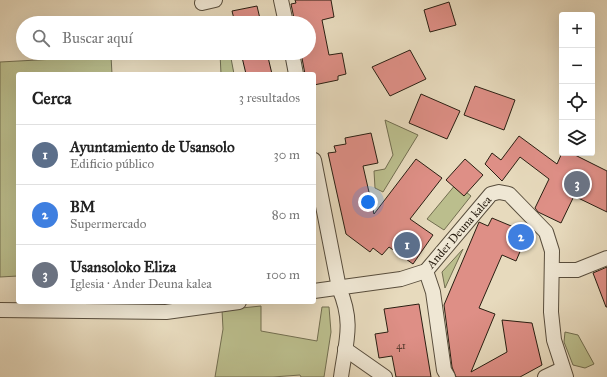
<!DOCTYPE html>
<html lang="es">
<head>
<meta charset="utf-8">
<style>
	:root { --surface:#fff; --page:#f2f2f2; --text:#222; --muted:#767676; --line:#e0e0e0; --accent:#8f2418 }
	body { margin:0; font-family:"IM FELL Great Primer",serif; background:var(--page); color:var(--text) }
	.controls { position:absolute; right:12px; top:12px; display:grid; overflow:hidden; border-radius:4px; box-shadow:0 4px 16px #0002 }
	.controls button { width:36px; height:36px; display:grid; place-items:center; padding:0; border:0; border-bottom:1px solid var(--line); background:var(--surface); color:var(--text); font:20px sans-serif }
	.you { position:absolute; left:368px; top:202px; width:14px; height:14px; margin:-10px; border:3px solid #fff; border-radius:50%; background:#1a73e8; box-shadow:0 0 0 6px #1a73e833 }
	.badge { display:grid; place-items:center; width:26px; height:26px; border-radius:50%; background:var(--accent); color:#fff; font-size:13px; font-weight:700 }
	.pin { position:absolute; translate:-50% -50%; border:2px solid #fff; box-shadow:0 1px 4px #0006 }
	.list { margin:0; padding:0; list-style:none }
	h2 { display:flex; justify-content:space-between; align-items:center; height:52px; margin:0; padding:0 16px; font-size:17px }
	h2 small { font-size:13px; font-weight:400; color:var(--muted) }
	.list li { display:grid; grid-template-columns:26px 1fr auto; gap:12px; align-items:center; box-sizing:border-box; height:60px; padding:0 16px; border-top:1px solid var(--line) }
	.list b { display:block; font-size:15px; white-space:nowrap }
	.list p { margin:0; font-size:13px; white-space:nowrap; color:var(--muted) }
	.list em { font-size:13px; font-style:normal; color:var(--muted) }
	.icon { flex:none; width:22px; height:22px; fill:none; stroke:currentColor; stroke-width:2; stroke-linecap:round; stroke-linejoin:round }
	.map { position:relative; flex:none; width:607px; height:377px; overflow:hidden }
	.search { position:absolute; background:var(--surface); box-shadow:0 4px 16px #0002; left:16px; top:16px; width:300px; height:44px; display:flex; align-items:center; gap:10px; box-sizing:border-box; padding:0 14px; border-radius:22px; color:var(--muted); font-size:15px }
	.panel { position:absolute; background:var(--surface); box-shadow:0 4px 16px #0002; left:16px; top:72px; width:300px; height:232px; border-radius:4px }
	.map>svg:first-child { display:block }
	.green { fill:#bbbe8d; stroke:#726e50 }
	.building { fill:#de8f86; stroke:#2a1f12 }
	.lines { fill:none; stroke-linecap:round; stroke-linejoin:round }
	.street-casing { stroke:#594e3d; stroke-width:16 }
	.street { stroke:#efe7d4; stroke-width:14 }
	.labels { text-anchor:middle; stroke-width:4; stroke-linejoin:round; paint-order:stroke }
	.number-label { font-size:10px; fill:#573b2f }
	.street-label { font-size:12px; fill:#2a1f12; stroke:#efe7d4 }
</style>
</head>
<body>
<div class="map">
<svg width="607" height="377" viewBox="0 0 607 377">
	<rect width="100%" height="100%" fill="#e7dabd"/>
	<filter id="stains"><feTurbulence type="fractalNoise" baseFrequency=".005" numOctaves="4"/><feColorMatrix values="0 0 0 0 .2 0 0 0 0 .09 0 0 0 0 .02 0 0 0 .5 -.17"/></filter>
	<radialGradient id="worn" r=".72"><stop offset=".6" stop-color="#630" stop-opacity="0"/><stop offset="1" stop-color="#630" stop-opacity=".3"/></radialGradient>
	<g class="green">
		<polygon points="220,53 230,53 234,74 221,74"/>
		<polygon points="111,56 112,74 18,74 18,276 0,277 0,62"/>
		<polygon points="385,120 418,135 383,192 375,188 374,171 385,169 393,155"/>
		<polygon points="456,184 471,196 444,230 427,219"/>
		<polygon points="463,249 445,288 442,272"/>
		<polygon points="261,306 261,331 317,341 322,307 329,307 331,332 324,377 301,377 300,375 273,377 215,377 223,329 222,310"/>
		<polygon points="565,332 578,335 594,364 585,368 573,365 564,342"/>
	</g>
	<g class="building">
		<polygon points="295,0 331,0 334,17 322,20 329,55 342,53 346,74 338,76 338,80 314,85 314,74 305,74 301,53 309,53 309,23 295,23 291,4 296,3"/>
		<polygon points="449,2 456,25 430,32 424,10"/>
		<polygon points="257,6 261,23 235,23 232,11"/>
		<polygon points="410,50 426,79 390,96 372,67"/>
		<polygon points="241,53 267,53 272,74 246,74"/>
		<polygon points="475,86 515,100 504,130 464,115"/>
		<polygon points="421,94 460,111 447,139 409,123"/>
		<polygon points="371,133 378,163 363,166 374,214 416,159 442,178 410,219 433,235 413,264 389,247 382,255 373,248 370,252 346,234 328,153 336,152 334,146 346,144 345,138"/>
		<polygon points="519,136 557,164 562,153 571,153 607,171 607,212 574,196 561,223 538,212 535,208 549,179 520,157 502,181 485,164 492,153 501,160"/>
		<polygon points="465,159 483,175 464,196 446,180"/>
		<polygon points="492,218 528,233 516,261 502,255 479,308 495,314 471,372 507,352 502,320 532,323 542,365 520,377 456,377 452,367 444,305 479,222 488,226"/>
		<polygon points="607,267 607,307 606,307 593,273"/>
		<polygon points="419,304 431,377 396,377 392,356 379,358 375,334 388,332 384,309"/>
	</g>
	<g class="lines">
		<g class="street-casing">
			<g id="street">
				<polyline points="281,0 286,23"/>
				<polyline points="202,3 215,0"/>
				<polyline points="292,53 296,74"/>
				<path d="M314 160 339 288C354 323 346 341 341 377"/>
				<polyline points="552,270 577,270 607,258"/>
				<polyline points="426,271 433,292 444,370 448,377"/>
				<polyline points="314,291 401,279 426,271 491,194 499,192 509,194 546,232 552,251 551,312 554,340 566,377"/>
				<polyline points="0,310 166,312 239,302"/>
				<polyline points="345,349 385,377"/>
				<polyline points="545,377 562,369"/>
			</g>
		</g>
		<use href="#street" class="street"/>
	</g>
	<g class="labels">
		<g class="number-label">
			<text x="401" y="349">41</text>
		</g>
		<g class="street-label">
			<text transform="translate(459 232) rotate(-49)" y="4">Ander Deuna kalea</text>
		</g>
	</g>
	<rect width="100%" height="100%" filter="url(#stains)"/>
	<rect width="100%" height="100%" fill="url(#worn)"/>
</svg>
<div class="controls">
<button>+</button>
<button>−</button>
<button><svg class="icon" aria-label="locate" viewBox="0 0 24 24"><circle cx="12" cy="12" r="6"/><path d="M12 2v4M12 18v4M2 12h4M18 12h4"/></svg></button>
<button><svg class="icon" aria-label="layers" viewBox="0 0 24 24"><path d="M12 4l9 5-9 5-9-5zM3 14l9 5 9-5"/></svg></button>
</div>
<div class="you"></div>
<div class="pin badge" style="left:407px;top:245px;background:#5c6f8a">1</div>
<div class="pin badge" style="left:521px;top:237px;background:#3f7fe0">2</div>
<div class="pin badge" style="left:577px;top:184px;background:#6b7280">3</div>
<div class="search"><svg class="icon" aria-label="search" viewBox="0 0 24 24"><circle cx="10" cy="10" r="6"/><path d="M15 15l6 6"/></svg>Buscar aquí</div>
<section class="panel">
<h2>Cerca<small>3 resultados</small></h2>
<ul class="list">
<li><span class="badge" style="background:#5c6f8a">1</span><div><b>Ayuntamiento de Usansolo</b><p>Edificio público</p></div><em>30 m</em></li>
<li><span class="badge" style="background:#3f7fe0">2</span><div><b>BM</b><p>Supermercado</p></div><em>80 m</em></li>
<li><span class="badge" style="background:#6b7280">3</span><div><b>Usansoloko Eliza</b><p>Iglesia · Ander Deuna kalea</p></div><em>100 m</em></li>
</ul>
</section>
</div>
</body>
</html>
